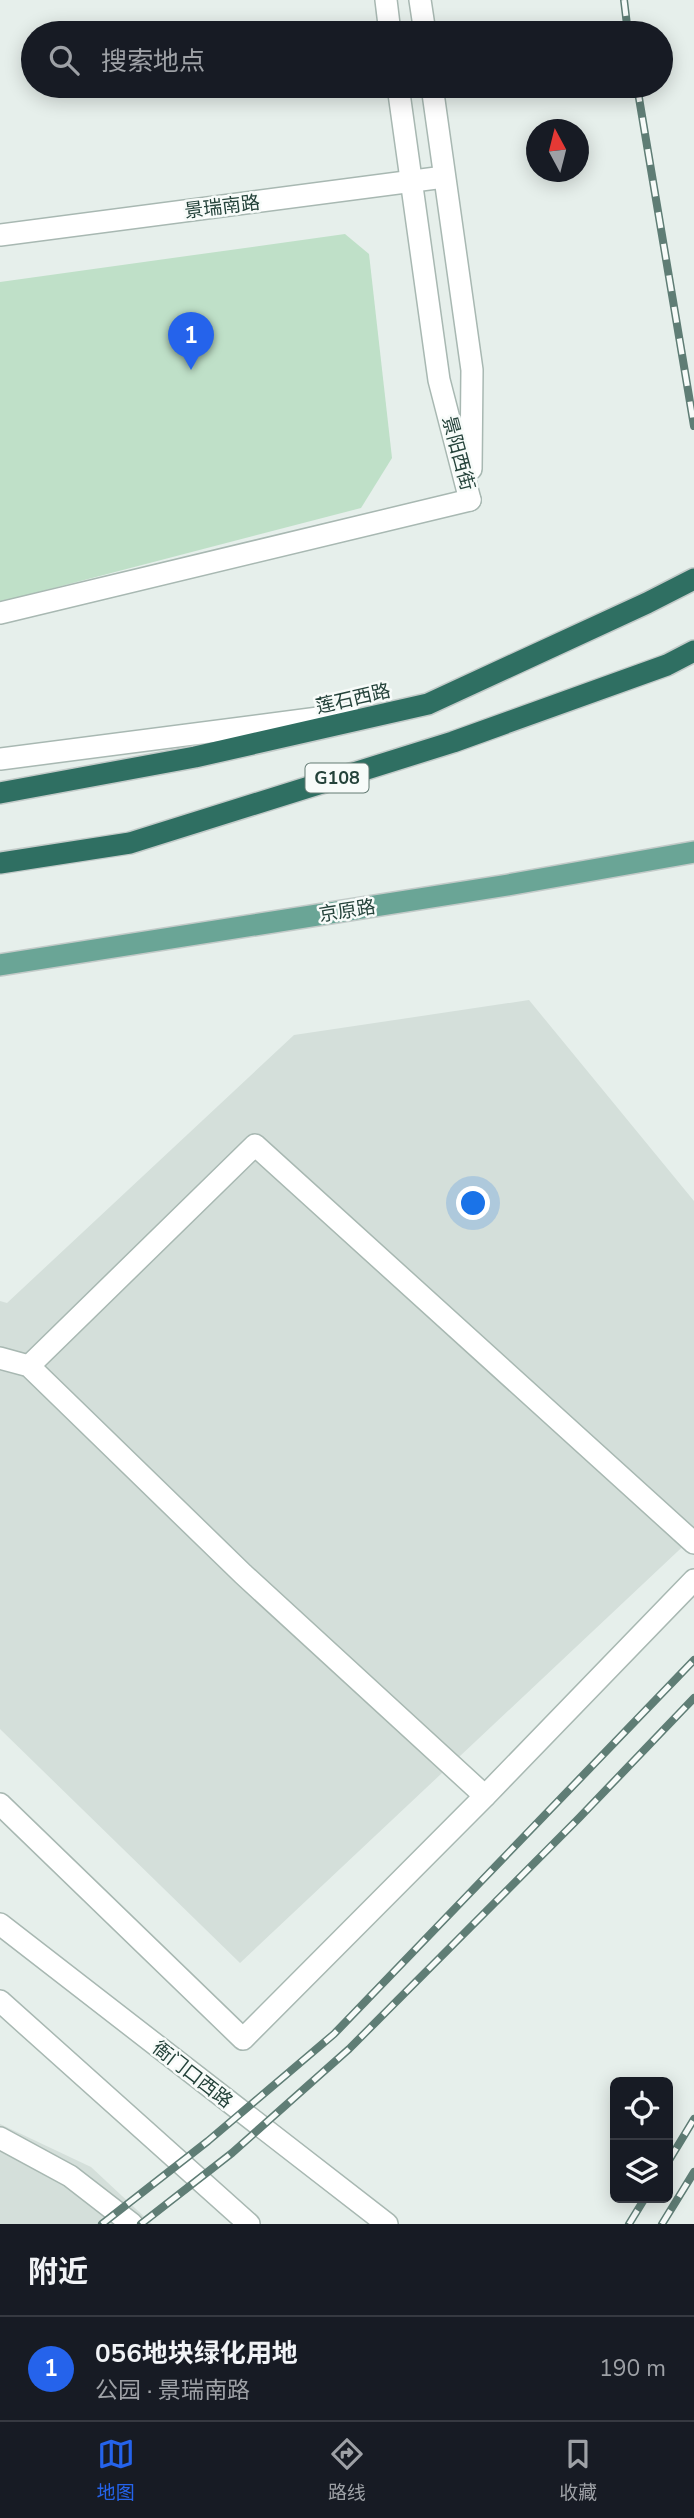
<!DOCTYPE html>
<html lang="zh">
<head>
<meta charset="utf-8">
<style>
	:root { --surface:#171b24; --page:#20242c; --text:#f1f3f6; --muted:#9ea1a6; --line:#363941; --accent:#2563eb }
	body { margin:0; font-family:"Nunito Sans","Noto Sans SC",sans-serif; background:var(--page); color:var(--text) }
	.controls { position:absolute; right:21px; bottom:21px; display:grid; overflow:hidden; border-radius:10px; box-shadow:0 4px 18px #0003 }
	.controls button { width:63px; height:63px; display:grid; place-items:center; padding:0; border:0; border-bottom:2px solid var(--line); background:var(--surface); color:var(--text); font:35px sans-serif }
	.compass { position:absolute; left:526px; top:119px; width:63px; height:63px; border-radius:50%; background:var(--surface); box-shadow:0 4px 18px #0003; rotate:353deg }
	.you { position:absolute; left:474px; top:1204px; width:24px; height:24px; margin:-18px; border:5px solid #fff; border-radius:50%; background:#1a73e8; box-shadow:0 0 0 10px #1a73e833 }
	.badge { display:grid; place-items:center; width:46px; height:46px; border-radius:50%; background:var(--accent); color:#fff; font-size:23px; font-weight:700 }
	.pin { position:absolute; translate:-50% -58px; filter:drop-shadow(0 2px 4px #0008) }
	.pin::after { content:''; position:absolute; top:37px; width:24px; height:21px; background:inherit; clip-path:polygon(0 0,100% 0,50% 100%) }
	.list { margin:0; padding:0; list-style:none }
	h2 { display:flex; justify-content:space-between; align-items:center; height:91px; margin:0; padding:0 28px; font-size:30px }
	h2 small { font-size:23px; font-weight:400; color:var(--muted) }
	.list li { display:grid; grid-template-columns:46px 1fr auto; gap:21px; align-items:center; box-sizing:border-box; height:105px; padding:0 28px; border-top:2px solid var(--line) }
	.list b { display:block; font-size:26px; white-space:nowrap }
	.list p { margin:0; font-size:23px; white-space:nowrap; color:var(--muted) }
	.list em { font-size:23px; font-style:normal; color:var(--muted) }
	.icon { flex:none; width:38px; height:38px; fill:none; stroke:currentColor; stroke-width:2; stroke-linecap:round; stroke-linejoin:round }
	.map { position:relative; flex:none; width:694px; height:2224px; overflow:hidden }
	.search { position:absolute; background:var(--surface); box-shadow:0 4px 18px #0003; left:21px; right:21px; top:21px; height:77px; display:flex; align-items:center; gap:18px; box-sizing:border-box; padding:0 24px; border-radius:38px; color:var(--muted); font-size:26px }
	.sheet { height:196px; background:var(--surface) }
	nav { display:flex; justify-content:space-around; align-items:center; box-sizing:border-box; height:98px; border-top:2px solid var(--line); background:var(--surface); font-size:19px; color:var(--muted) }
	nav a { display:grid; justify-items:center; gap:4px }
	nav .on { color:var(--accent) }
	.map>svg:first-child { display:block }
	.built { fill:#d4dfda }
	.green { fill:#bfe0c8 }
	.lines { fill:none; stroke-linecap:round; stroke-linejoin:round }
	.minor-casing { stroke:#a8b8b2; stroke-width:24 }
	.major-casing { stroke:#c2cac8; stroke-width:24 }
	.highway-casing { stroke:#c2cac8; stroke-width:24 }
	.minor { stroke:#fff; stroke-width:21 }
	.major { stroke:#6aa596; stroke-width:21 }
	.highway { stroke:#2f6f62; stroke-width:21 }
	.rail-casing { stroke:#5f7d75; stroke-width:8 }
	.rail { stroke:#f7fbf9; stroke-width:5; stroke-dasharray:16; stroke-linecap:butt }
	.labels { text-anchor:middle; stroke-width:5; stroke-linejoin:round; paint-order:stroke }
	.shield { fill:#f7fbf9; stroke:#637a73; stroke-width:2 }
	.shield-label { font-size:18px; font-weight:bold; fill:#24423a }
	.street-label { font-size:19px; fill:#24423a; stroke:#f7fbf9 }
</style>
</head>
<body>
<div class="map">
<svg width="694" height="2224" viewBox="0 0 694 2224">
	<rect width="100%" height="100%" fill="#e6efeb"/>
	<g class="built">
		<polygon points="529,1000 694,1201 694,1536 240,1963 0,1729 0,1301 7,1303 294,1035"/>
		<polygon points="0,2124 91,2167 152,2224 0,2224"/>
	</g>
	<polygon class="green" points="345,234 369,254 392,458 361,508 0,602 0,282"/>
	<g class="lines">
		<g class="minor-casing">
			<g id="minor">
				<polyline points="386,0 390,33"/>
				<polyline points="420,0 425,33"/>
				<polyline points="398,86 439,380 470,500"/>
				<polyline points="432,86 472,370 471,469"/>
				<polyline points="0,235 444,177"/>
				<polyline points="0,613 470,500"/>
				<polyline points="0,759 349,714"/>
				<polyline points="0,1358 29,1366 243,1574 485,1796"/>
				<polyline points="29,1366 255,1145 694,1543"/>
				<polyline points="0,1804 243,2039 485,1796 694,1580"/>
				<polyline points="0,1924 387,2224"/>
				<polyline points="0,2001 249,2224"/>
				<polyline points="0,2138 70,2176 132,2224"/>
			</g>
		</g>
		<g class="major-casing">
			<polyline id="major" points="0,965 508,885 694,852"/>
		</g>
		<g class="highway-casing">
			<g id="highway">
				<polyline points="0,793 195,757 428,704 647,603 694,579"/>
				<polyline points="0,863 130,843 453,742 667,665 694,651"/>
			</g>
		</g>
		<use href="#minor" class="minor"/>
		<use href="#major" class="major"/>
		<use href="#highway" class="highway"/>
		<g class="rail-casing">
			<g id="rail">
				<polyline points="624,0 628,33"/>
				<polyline points="637,86 694,426"/>
				<polyline points="668,2162 694,2119"/>
				<polyline points="102,2224 208,2141 334,2034 694,1660"/>
				<polyline points="141,2224 232,2153 349,2049 579,1818 694,1698"/>
				<polyline points="629,2224 645,2198"/>
				<polyline points="662,2224 694,2172"/>
			</g>
		</g>
		<use href="#rail" class="rail"/>
	</g>
	<g class="labels">
		<rect class="shield" x="305.5" y="763.5" width="63" height="29" rx="5"/>
		<g class="shield-label">
			<text x="337" y="784">G108</text>
		</g>
		<g class="street-label">
			<text transform="translate(222 206) rotate(-7)" y="7">景瑞南路</text>
			<text transform="translate(459 453) rotate(75)" y="7">景阳西街</text>
			<text transform="translate(353 698) rotate(-13)" y="7">莲石西路</text>
			<text transform="translate(347 910) rotate(-9)" y="7">京原路</text>
			<text transform="translate(193 2074) rotate(38)" y="7">衙门口西路</text>
		</g>
	</g>
</svg>
<div class="controls">
<button><svg class="icon" aria-label="locate" viewBox="0 0 24 24"><circle cx="12" cy="12" r="6"/><path d="M12 2v4M12 18v4M2 12h4M18 12h4"/></svg></button>
<button><svg class="icon" aria-label="layers" viewBox="0 0 24 24"><path d="M12 4l9 5-9 5-9-5zM3 14l9 5 9-5"/></svg></button>
</div>
<svg class="compass" viewBox="-18 -18 36 36"><path d="M0-13l5 13h-10z" fill="#e53935"/><path d="M0 13l5-13h-10z" fill="#9ea1a6"/></svg>
<div class="you"></div>
<div class="pin badge" style="left:191px;top:370px">1</div>
<div class="search"><svg class="icon" aria-label="search" viewBox="0 0 24 24"><circle cx="10" cy="10" r="6"/><path d="M15 15l6 6"/></svg>搜索地点</div>
</div>
<section class="sheet">
<h2>附近<small></small></h2>
<ul class="list">
<li><span class="badge">1</span><div><b>056地块绿化用地</b><p>公园 · 景瑞南路</p></div><em>190 m</em></li>
</ul>
</section>
<nav>
<a class="on"><svg class="icon" aria-label="map" viewBox="0 0 24 24"><path d="M3 6l6-2 6 2 6-2v14l-6 2-6-2-6 2zM9 4v14M15 6v14"/></svg>地图</a>
<a><svg class="icon" aria-label="directions" viewBox="0 0 24 24"><path d="M12 3l9 9-9 9-9-9zM9 14v-3h6M13 9l2 2-2 2"/></svg>路线</a>
<a><svg class="icon" aria-label="saved" viewBox="0 0 24 24"><path d="M7 4h10v16l-5-4-5 4z"/></svg>收藏</a>
</nav>
</body>
</html>
